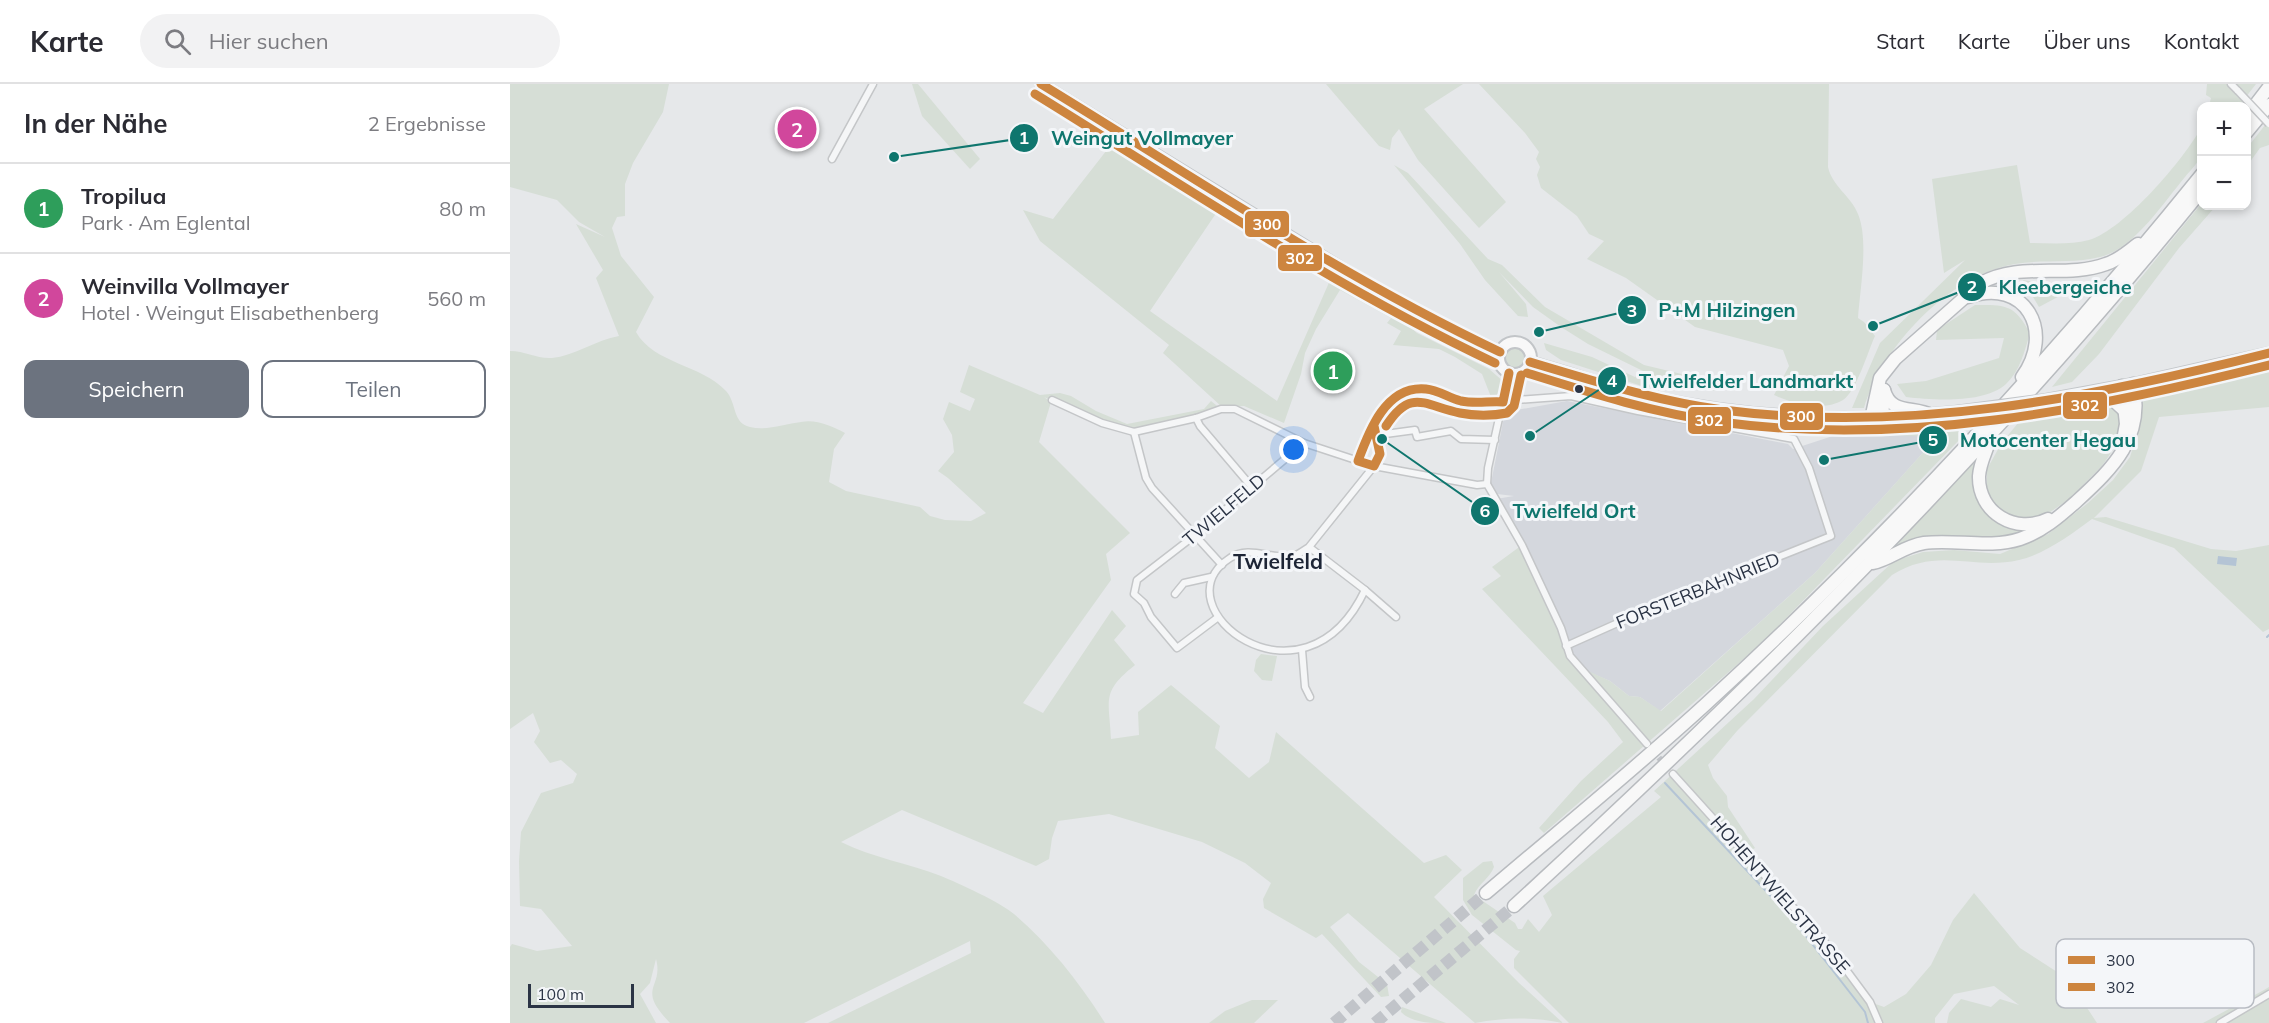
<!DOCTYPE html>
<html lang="de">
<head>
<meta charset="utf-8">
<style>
	:root { --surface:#fff; --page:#f2f2f3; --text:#2b2b33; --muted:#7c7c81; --line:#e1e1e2; --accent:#6c737f }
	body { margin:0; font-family:Mulish,sans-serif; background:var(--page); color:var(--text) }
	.controls { position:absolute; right:18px; top:18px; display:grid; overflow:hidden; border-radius:12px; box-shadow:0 3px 9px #0003 }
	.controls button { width:54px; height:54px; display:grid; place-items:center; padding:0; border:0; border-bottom:2px solid var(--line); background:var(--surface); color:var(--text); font:30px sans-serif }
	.scale { position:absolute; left:18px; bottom:15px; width:106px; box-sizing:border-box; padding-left:6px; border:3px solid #2b3445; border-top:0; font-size:16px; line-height:21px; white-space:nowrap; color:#2b3445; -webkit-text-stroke:4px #f4f6f9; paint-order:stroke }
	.you { position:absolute; left:784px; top:366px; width:21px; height:21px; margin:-15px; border:4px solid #fff; border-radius:50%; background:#1a73e8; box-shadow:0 0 0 9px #1a73e833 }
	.badge { display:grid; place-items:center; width:39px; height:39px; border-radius:50%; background:var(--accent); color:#fff; font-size:20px; font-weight:700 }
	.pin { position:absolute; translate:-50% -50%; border:3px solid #fff; box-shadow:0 2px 6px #0006 }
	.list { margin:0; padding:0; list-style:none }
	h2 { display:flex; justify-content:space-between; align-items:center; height:78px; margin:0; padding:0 24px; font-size:26px }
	h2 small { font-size:20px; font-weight:400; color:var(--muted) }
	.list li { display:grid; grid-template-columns:39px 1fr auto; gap:18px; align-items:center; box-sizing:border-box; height:90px; padding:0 24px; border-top:2px solid var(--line) }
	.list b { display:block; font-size:22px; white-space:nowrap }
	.list p { margin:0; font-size:20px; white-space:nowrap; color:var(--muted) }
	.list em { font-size:20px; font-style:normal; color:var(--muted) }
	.actions { display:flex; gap:12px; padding:18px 24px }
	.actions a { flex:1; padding:14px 0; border:2px solid var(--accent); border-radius:12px; text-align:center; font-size:21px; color:var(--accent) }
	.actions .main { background:var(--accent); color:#fff }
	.icon { flex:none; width:33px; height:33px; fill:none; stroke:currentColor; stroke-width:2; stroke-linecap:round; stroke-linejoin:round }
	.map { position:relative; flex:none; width:1759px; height:939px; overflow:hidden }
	header { display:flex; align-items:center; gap:36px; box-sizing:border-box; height:84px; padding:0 30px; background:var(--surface); border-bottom:2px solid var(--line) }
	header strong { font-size:28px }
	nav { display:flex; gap:33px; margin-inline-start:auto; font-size:21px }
	.search { width:420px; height:54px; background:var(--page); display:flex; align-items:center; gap:15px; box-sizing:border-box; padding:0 21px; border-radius:33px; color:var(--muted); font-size:22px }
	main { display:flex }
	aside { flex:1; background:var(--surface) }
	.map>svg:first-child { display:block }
	.built { fill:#d4d7dd }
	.green { fill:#d6ded6 }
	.water { fill:#b4c4d5 }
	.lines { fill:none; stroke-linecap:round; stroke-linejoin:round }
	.stream { stroke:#b4c4d5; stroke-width:2 }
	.minor-tunnel { stroke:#c1c4c9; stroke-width:6; stroke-dasharray:6 3; stroke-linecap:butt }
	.motorway-tunnel { stroke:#c1c4c9; stroke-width:12; stroke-dasharray:12 6; stroke-linecap:butt }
	.minor-casing { stroke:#c4c6c8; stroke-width:9 }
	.primary-casing { stroke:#c2c5c8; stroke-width:14 }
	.motorway-casing { stroke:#b8bbbf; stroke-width:15 }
	.minor { stroke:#f5f6f7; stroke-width:6 }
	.primary { stroke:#f8f8f8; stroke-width:10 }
	.motorway { stroke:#f8f8f8; stroke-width:12 }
	.minor-bridge-casing { stroke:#c4c6c8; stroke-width:9; stroke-linecap:butt }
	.primary-bridge-casing { stroke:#c2c5c8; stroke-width:14; stroke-linecap:butt }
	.minor-bridge { stroke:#f5f6f7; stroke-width:6 }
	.primary-bridge { stroke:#f8f8f8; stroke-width:10 }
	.bus-1-casing { stroke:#f4f6f9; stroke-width:14 }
	.bus-2-casing { stroke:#f4f6f9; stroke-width:14 }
	.bus-1 { stroke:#cd853f; stroke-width:9 }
	.bus-2 { stroke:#cd853f; stroke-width:9 }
	.bus-dot { fill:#2b3445; stroke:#f4f6f9; stroke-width:2 }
	.labels { text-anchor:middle; stroke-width:6; stroke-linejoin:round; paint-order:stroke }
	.street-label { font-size:18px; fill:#2b3445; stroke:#f4f6f9 }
	.quarter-label { font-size:21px; font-weight:bold; fill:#1d2536; stroke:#f4f6f9 }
	.key { fill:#f4f6f9; stroke:#b8bcc3; stroke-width:1.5 }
	.key-label { font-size:16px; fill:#2b3445 }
	.leader { fill:none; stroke:#0f766e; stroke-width:2 }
	.callout-dot { fill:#0f766e; stroke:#f4f6f9; stroke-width:2 }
	.mark-label { font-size:18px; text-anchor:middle; font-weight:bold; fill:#fff }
	.callout-label { font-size:20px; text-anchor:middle; font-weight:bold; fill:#0f766e; stroke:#f4f6f9; stroke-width:6; stroke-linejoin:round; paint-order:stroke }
	.line-badge { stroke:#f4f6f9; stroke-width:2 }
	.badge-label { font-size:16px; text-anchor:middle; font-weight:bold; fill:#fff }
</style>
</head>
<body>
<header>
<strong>Karte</strong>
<div class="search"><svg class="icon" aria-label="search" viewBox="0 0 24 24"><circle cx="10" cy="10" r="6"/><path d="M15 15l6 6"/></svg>Hier suchen</div>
<nav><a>Start</a><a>Karte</a><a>Über uns</a><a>Kontakt</a></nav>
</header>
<main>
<aside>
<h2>In der Nähe<small>2 Ergebnisse</small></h2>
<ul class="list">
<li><span class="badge" style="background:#2e9e5b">1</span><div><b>Tropilua</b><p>Park · Am Eglental</p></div><em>80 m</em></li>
<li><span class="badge" style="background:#d1479c">2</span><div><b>Weinvilla Vollmayer</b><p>Hotel · Weingut Elisabethenberg</p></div><em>560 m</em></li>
</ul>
<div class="actions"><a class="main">Speichern</a><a>Teilen</a></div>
</aside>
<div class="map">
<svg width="1759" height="939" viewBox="0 0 1759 939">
	<rect width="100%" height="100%" fill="#e6e8ea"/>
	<polygon class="built" points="1057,317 1278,360 1283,365 1332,349 1428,352 1305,489 1150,627 1130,613 1119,612 1100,597 1067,583 1051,544 986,415 1004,412 987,410 981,399 995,328"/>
	<g class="green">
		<path d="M0 0H159L153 28 123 79 115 100V132L107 133 102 144 111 172 144 213 126 248C144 280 191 280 216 307 227 319 222 339 240 343 257 347 275 340 291 338 306 335 322 342 335 349L324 365 319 398 336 407 410 423 420 432 435 436 461 437 476 429 438 394 428 387 444 368 442 351 433 335 439 318 460 327 465 315 450 308 459 281 530 311 550 309 561 312 586 327 617 340 694 325 701 317 711 325 624 348 611 346 534 313 541 318 529 358 620 449 596 470 601 496 513 619 533 629 602 526 616 542 604 556 625 581C591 608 599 615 601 655L629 651 628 628 661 601 710 642 705 664 739 694 759 678 766 648 914 779 936 771 952 786 924 813 1009 899 1053 939C1022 933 996 933 965 939L838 829 820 843 849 878 877 900 879 912 871 913 812 850 806 854 754 824 753 815 761 799 735 779 692 758 599 730 548 737 542 754 539 775 526 782 392 726 331 758C363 774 398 779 431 792 448 799 490 818 504 830 540 861 570 899 595 939H318L461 869 460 857 294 939H160C125 903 154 905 146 875L140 899 130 910 146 939H0V863L2 860 27 867 62 862 31 825 10 822 9 777 11 748 31 709 63 699 67 690 51 676 40 679 24 658 30 647 23 629 0 645V267C15 267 27 275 42 274 64 272 86 256 109 252L86 194 93 186 66 140 95 153 69 138 47 116 0 103Z"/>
		<polygon points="402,0 408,0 470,75 460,85 412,32"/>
		<polygon points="816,0 953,0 914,25 996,118 969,144 908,76 889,45 882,54 880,66 869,62"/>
		<path d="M969 0H1319L1318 83C1322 102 1341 112 1348 130 1359 156 1350 206 1348 234L1354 238 1365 252C1358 267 1346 308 1333 316 1313 328 1283 320 1264 311L1279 282 1273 266 1185 243 1116 194 1077 175 1094 157 1079 150 1067 132 1031 104 1027 91 1030 83 1026 75 1029 68 1015 49Z"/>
		<polygon points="1697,0 1746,0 1729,22 1699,22 1701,14 1696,11"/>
		<polygon points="1759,36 1759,61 1750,64 1737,82 1737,64"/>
		<path d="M1691 44C1691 52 1694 64 1691 71 1689 78 1680 87 1675 93 1654 118 1624 165 1590 173 1562 180 1533 175 1505 180 1439 191 1372 263 1354 324H1342L1370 259 1455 176 1434 189 1422 95 1507 81 1520 159C1539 159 1560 161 1579 156 1614 146 1674 75 1691 44Z"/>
		<polygon points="600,62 711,122 640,227 767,317 821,194 881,227 907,249 979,285 994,298 991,310 981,313 972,290 945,273 929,265 883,261 891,247 877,239 881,234 830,206 806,245 795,269 791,290 774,339 734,322 712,323 653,269 659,261 530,157 513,126 543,135"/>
		<polygon points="884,81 898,89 978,175 992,181 1035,223 1134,281 1205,298 1206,307 1149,294 1138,304 1051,276 1036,266 1034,259 1082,273 1125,293 1133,287 1078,260 1051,243 1023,223 989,188 1016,220 1018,233 1008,232 975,196 950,160"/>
		<polygon points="1691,120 1706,122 1669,164 1589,270 1562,298 1542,303"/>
		<polygon points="1513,196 1546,201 1559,207 1529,223"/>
		<path d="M1465 221C1496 221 1504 220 1520 249 1515 266 1510 287 1496 300 1474 320 1423 316 1396 313L1387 300 1416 297 1489 274 1494 254 1426 256 1427 246Z"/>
		<circle cx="1005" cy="274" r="12"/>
		<path d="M1759 277V323L1649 333 1631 387 1584 434 1596 433 1701 465 1726 467 1759 461V545L1753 548 1664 464 1582 435C1562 450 1535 470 1509 476 1462 487 1429 462 1382 491L1227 647 1198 681 1203 694 1217 712 1218 723 1245 764 1236 769 1360 918 1374 923 1396 910 1421 881 1443 836 1464 809 1510 864 1558 895 1587 939H1437L1439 929 1451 915 1481 923 1490 915 1509 921 1484 902 1444 910 1425 934V939H1059L1004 884V875L1010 867 1006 866 962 831 953 816V794L973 778 982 777 984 783C980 794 969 799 964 811L1005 839 1008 845H1012L1018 835 1029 848 1042 831 1033 812 1151 713 1144 707 1244 615 1313 542 1384 477 1413 468 1444 466 1490 470 1538 450 1578 419 1603 396 1620 373 1629 344 1631 319 1648 303Z"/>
		<polygon points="1593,317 1605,322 1611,330 1609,357 1592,382 1559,415 1539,429 1521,436 1497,433 1486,424 1477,408 1477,385 1491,360 1512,334 1553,323"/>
		<polygon points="1456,340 1455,350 1252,559 1034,749 1029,744 1071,697 1113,658 1098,638 972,505 991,492 982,483 1012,461 1067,582 1100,597 1119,612 1130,613 1151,627 1305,489 1427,353 1332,349 1332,344"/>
		<polygon points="1466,376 1476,427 1490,440 1526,444 1496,454 1386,461"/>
		<polygon points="751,570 767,572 762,597 752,596 744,587 746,576"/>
		<polygon points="1759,903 1759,939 1693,939 1754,906"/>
		<polygon points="742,916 768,916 744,939 699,939 715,927"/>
		<path d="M892 923 936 939C920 939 902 939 891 928Z"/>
	</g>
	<polygon class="water" points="1708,472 1727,474 1726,482 1707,480"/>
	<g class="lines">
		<g class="stream">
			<polyline points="1757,553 1759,551"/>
			<polyline points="1155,699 1285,838 1355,928 1358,939"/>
		</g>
		<polyline class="minor-tunnel" points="1137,660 1163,690"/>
		<g class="motorway-tunnel">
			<polyline points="824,939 976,809"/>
			<polyline points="865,939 1004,822"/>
		</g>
		<g class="minor-casing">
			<g id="minor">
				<polyline points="1721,0 1728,7"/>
				<polyline points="322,75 363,0"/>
				<polyline points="999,289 978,384 977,400 1012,461 1051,544 1060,572 1137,660"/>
				<polyline points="542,316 592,339 624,348 686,334 711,325 725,325 794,359"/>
				<polyline points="686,334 690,342 741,402"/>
				<polyline points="624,348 636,394 642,404 712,481"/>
				<polyline points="868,351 905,346 907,353 941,347 951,355 985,356"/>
				<polyline points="848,377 874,323 893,307 905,304 964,319 1061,312 1128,327 1284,355 1299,384 1321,452 1148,521 1056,562"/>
				<path d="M799 463C794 466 788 471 783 472 762 476 739 461 720 474 646 522 793 637 855 506L799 463 864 382"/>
				<polyline points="855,506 886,533"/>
				<polyline points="665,510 674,499 701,493"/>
				<polyline points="707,534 667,564 641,533 634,519 624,510 627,496 684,452 794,359 864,382 967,401 977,400"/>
				<polyline points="792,566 795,603 800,613"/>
				<polyline points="1163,690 1320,864 1360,918 1369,939"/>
				<polyline points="1710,939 1759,910"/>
			</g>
		</g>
		<g class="primary-casing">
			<g id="primary">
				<polyline points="531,0 854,198 931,240 990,268"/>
				<circle cx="1005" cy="274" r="16"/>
				<path d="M1020 278C1062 289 1103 305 1147 314 1246 335 1345 338 1445 328"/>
				<polyline points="1536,316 1623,300 1759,269"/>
			</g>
		</g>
		<g class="motorway-casing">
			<g id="motorway">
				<polyline points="1736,33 1759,3"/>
				<polyline points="1736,49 1759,21"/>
				<path d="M1458 213C1516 193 1545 248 1512 293"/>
				<polyline points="1612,302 1616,340 1613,356"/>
				<path d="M1374 306C1381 331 1403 322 1421 331"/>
				<polyline points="1576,310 1603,316 1615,327"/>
				<path d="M1361 335 1370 294 1385 275 1471 199C1511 177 1555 195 1596 180 1609 176 1618 167 1628 160"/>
				<polyline points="1372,335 1374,306"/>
				<path d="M1481 351C1478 365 1470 377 1469 392 1468 429 1506 451 1538 435"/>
				<path d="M1363 479C1381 475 1394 462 1414 459 1446 455 1479 465 1510 455 1532 448 1550 432 1567 417 1603 384 1635 353 1623 300"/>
				<path d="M976 809C1050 746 1125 685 1197 619 1375 456 1540 278 1692 90"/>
				<path d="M1004 822C1248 598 1483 364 1692 106"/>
			</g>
		</g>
		<use href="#minor" class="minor"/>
		<use href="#primary" class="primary"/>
		<use href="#motorway" class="motorway"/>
		<g class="minor-bridge-casing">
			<polyline id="minor-bridge" points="1728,7 1759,40"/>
		</g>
		<g class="primary-bridge-casing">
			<polyline id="primary-bridge" points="1445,328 1536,316"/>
		</g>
		<use href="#minor-bridge" class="minor-bridge"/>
		<use href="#primary-bridge" class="primary-bridge"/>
		<g class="bus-1-casing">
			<g id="bus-1">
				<path d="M531 0C682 92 830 192 990 268"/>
				<path d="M1020 278C1084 297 1146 317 1213 326 1398 350 1580 314 1759 269"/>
				<path d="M864 342 870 370 864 382 848 377C859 347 876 301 916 305 928 306 939 314 951 317 965 320 979 317 993 318L999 289"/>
			</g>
		</g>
		<g class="bus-2-casing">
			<g id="bus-2">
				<path d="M525 10C676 103 824 203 985 279"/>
				<path d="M1017 289C1081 309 1144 329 1210 338 1396 363 1579 326 1759 281"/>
				<path d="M876 342C901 303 915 322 950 329 964 332 983 332 997 329L1004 322 1011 291"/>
			</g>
		</g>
		<use href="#bus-1" class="bus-1"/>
		<use href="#bus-2" class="bus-2"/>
	</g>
	<circle class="bus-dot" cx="1069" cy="305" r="5"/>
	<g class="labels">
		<g class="street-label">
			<text transform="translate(714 426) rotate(-40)" y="6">TWIELFELD</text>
			<text transform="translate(1188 507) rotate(-22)" y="6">FORSTERBAHNRIED</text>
			<text transform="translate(1270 811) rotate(49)" y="6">HOHENTWIELSTRASSE</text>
		</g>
		<g class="quarter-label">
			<text x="768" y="485">Twielfeld</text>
		</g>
	</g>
	<rect x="1546" y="855" width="198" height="69" rx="9" class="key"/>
	<rect x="1558" y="872" width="27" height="8" fill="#cd853f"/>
	<rect x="1558" y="899" width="27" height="8" fill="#cd853f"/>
	<g class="key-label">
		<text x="1596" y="882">300</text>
		<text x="1596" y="909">302</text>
	</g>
	<path class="leader" d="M384 73L514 54M1363 242L1462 203M1029 248L1122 226M1020 352L1102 297M1314 376L1423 356M872 355L975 427"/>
	<g class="callout-dot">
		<circle cx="384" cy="73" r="6"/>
		<circle cx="1363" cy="242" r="6"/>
		<circle cx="1029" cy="248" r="6"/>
		<circle cx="1020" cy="352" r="6"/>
		<circle cx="1314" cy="376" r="6"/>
		<circle cx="872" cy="355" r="6"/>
		<circle cx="514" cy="54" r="15"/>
		<circle cx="1462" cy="203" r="15"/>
		<circle cx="1122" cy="226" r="15"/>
		<circle cx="1102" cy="297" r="15"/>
		<circle cx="1423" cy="356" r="15"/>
		<circle cx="975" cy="427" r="15"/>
	</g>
	<g class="mark-label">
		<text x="514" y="60">1</text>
		<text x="1462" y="209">2</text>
		<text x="1122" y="233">3</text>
		<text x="1102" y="303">4</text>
		<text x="1423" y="362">5</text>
		<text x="975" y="433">6</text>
	</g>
	<g class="callout-label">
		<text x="632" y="61">Weingut Vollmayer</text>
		<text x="1555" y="210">Kleebergeiche</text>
		<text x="1217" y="233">P+M Hilzingen</text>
		<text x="1236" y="304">Twielfelder Landmarkt</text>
		<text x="1538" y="363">Motocenter Hegau</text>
		<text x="1064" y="434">Twielfeld Ort</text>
	</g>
	<g class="line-badge">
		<rect x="734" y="126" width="46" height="28" rx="6" fill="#cd853f"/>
		<rect x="767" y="160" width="46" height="28" rx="6" fill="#cd853f"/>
		<rect x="1552" y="307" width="46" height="29" rx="6" fill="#cd853f"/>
		<rect x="1269" y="318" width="45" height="29" rx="6" fill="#cd853f"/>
		<rect x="1177" y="322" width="45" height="29" rx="6" fill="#cd853f"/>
	</g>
	<g class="badge-label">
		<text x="757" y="146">300</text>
		<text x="790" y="180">302</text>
		<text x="1575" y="327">302</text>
		<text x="1291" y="338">300</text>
		<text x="1199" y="342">302</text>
	</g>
</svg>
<div class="controls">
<button>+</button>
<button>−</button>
</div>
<div class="scale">100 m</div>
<div class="you"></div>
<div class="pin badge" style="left:823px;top:287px;background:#2e9e5b">1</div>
<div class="pin badge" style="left:287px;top:45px;background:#d1479c">2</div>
</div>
</main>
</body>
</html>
